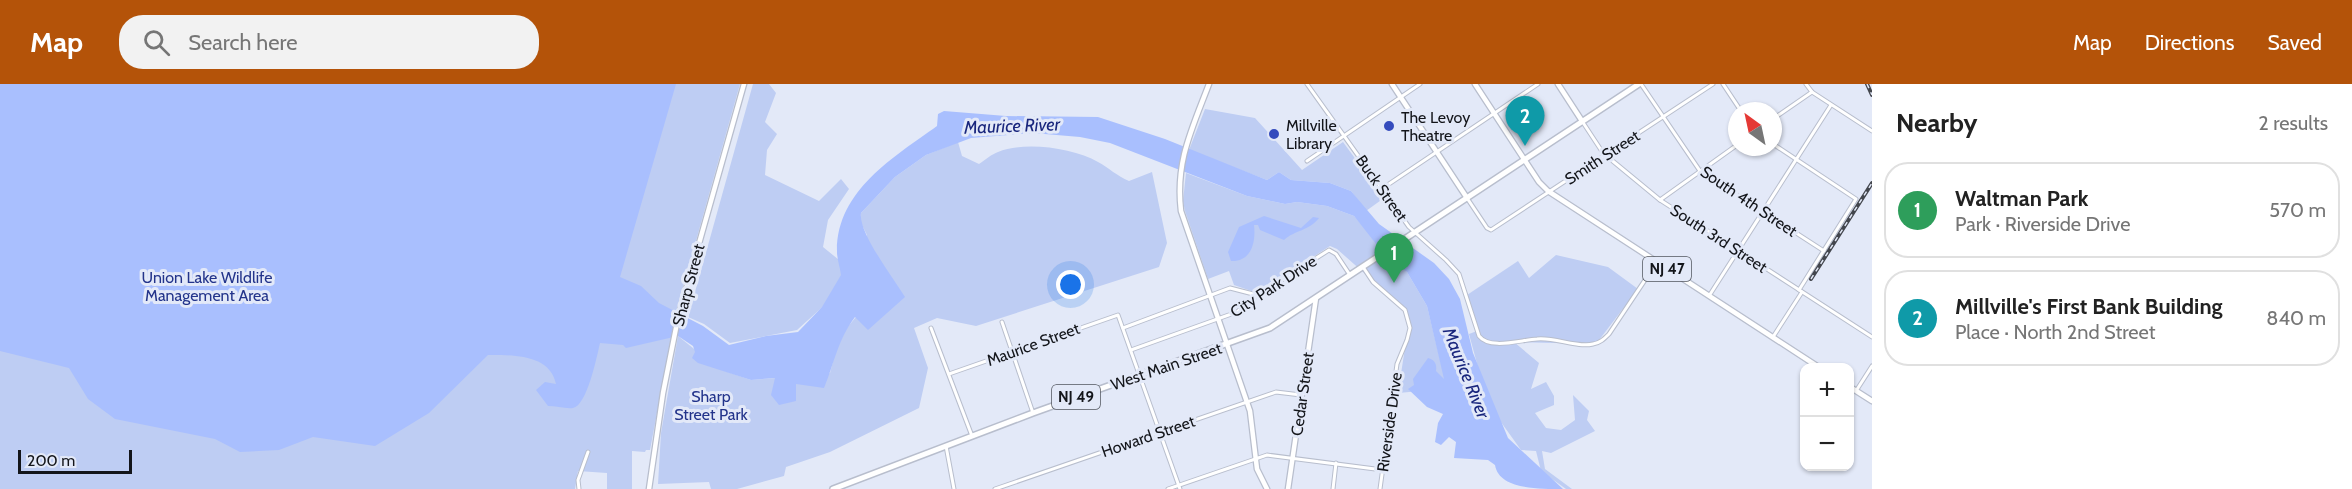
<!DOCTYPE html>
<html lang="en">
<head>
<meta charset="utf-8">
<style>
	:root { --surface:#fff; --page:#f2f2f2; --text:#222; --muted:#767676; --line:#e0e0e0; --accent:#b45309 }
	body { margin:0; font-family:Cabin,sans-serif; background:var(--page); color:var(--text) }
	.controls { position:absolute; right:18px; bottom:18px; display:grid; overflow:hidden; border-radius:12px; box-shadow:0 2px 4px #0004 }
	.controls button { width:54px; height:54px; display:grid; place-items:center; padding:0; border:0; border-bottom:2px solid var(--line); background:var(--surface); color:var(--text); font:30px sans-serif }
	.compass { position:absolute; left:1728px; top:18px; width:54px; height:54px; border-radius:50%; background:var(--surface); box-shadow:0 2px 4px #0004; rotate:327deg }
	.scale { position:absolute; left:18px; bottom:15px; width:114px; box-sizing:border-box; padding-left:6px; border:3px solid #13151a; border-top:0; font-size:16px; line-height:21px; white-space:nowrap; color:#13151a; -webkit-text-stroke:4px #e3e9f8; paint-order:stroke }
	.you { position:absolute; left:1071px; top:201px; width:21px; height:21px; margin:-15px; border:4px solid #fff; border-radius:50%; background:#1a73e8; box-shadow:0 0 0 9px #1a73e833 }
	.badge { display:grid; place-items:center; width:39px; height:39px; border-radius:50%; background:var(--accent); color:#fff; font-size:20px; font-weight:700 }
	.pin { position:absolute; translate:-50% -50px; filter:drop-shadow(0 2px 3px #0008) }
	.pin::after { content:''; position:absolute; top:32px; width:21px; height:18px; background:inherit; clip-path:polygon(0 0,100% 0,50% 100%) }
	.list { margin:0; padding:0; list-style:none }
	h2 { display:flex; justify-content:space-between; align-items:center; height:78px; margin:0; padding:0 24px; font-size:26px }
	h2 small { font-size:20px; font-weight:400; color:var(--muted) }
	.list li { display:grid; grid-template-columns:39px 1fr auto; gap:18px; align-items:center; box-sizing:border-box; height:96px; margin:0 12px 12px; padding:0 12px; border:2px solid var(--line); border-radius:24px }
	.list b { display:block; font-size:22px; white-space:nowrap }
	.list p { margin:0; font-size:20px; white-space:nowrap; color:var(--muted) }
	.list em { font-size:20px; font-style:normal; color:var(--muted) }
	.icon { flex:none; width:33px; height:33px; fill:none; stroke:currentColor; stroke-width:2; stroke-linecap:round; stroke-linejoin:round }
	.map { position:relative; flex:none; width:1872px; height:405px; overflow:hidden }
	header { display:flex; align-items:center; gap:36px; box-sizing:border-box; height:84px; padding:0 30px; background:var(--accent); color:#fff }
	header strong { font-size:28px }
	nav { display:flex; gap:33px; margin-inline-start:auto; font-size:21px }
	.search { width:420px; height:54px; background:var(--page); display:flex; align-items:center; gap:15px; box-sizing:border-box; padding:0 21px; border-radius:24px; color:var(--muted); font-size:22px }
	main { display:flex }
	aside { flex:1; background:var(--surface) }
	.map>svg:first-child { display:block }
	.green { fill:#becdf3 }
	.water { fill:#a9bffe }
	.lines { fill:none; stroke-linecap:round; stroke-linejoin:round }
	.street-casing { stroke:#b8becd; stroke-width:5 }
	.secondary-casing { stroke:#b8becd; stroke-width:7 }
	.primary-casing { stroke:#b8becd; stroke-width:7 }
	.highway-casing { stroke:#b8becd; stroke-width:8 }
	.street { stroke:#fff; stroke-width:3 }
	.secondary { stroke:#fff; stroke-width:4.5 }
	.primary { stroke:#fff; stroke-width:4.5 }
	.highway { stroke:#fff; stroke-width:5 }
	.rail-casing { stroke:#43464d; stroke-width:4 }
	.rail { stroke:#e3e9f8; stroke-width:1.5; stroke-dasharray:4.5; stroke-linecap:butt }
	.poi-dot { fill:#344bbd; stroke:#e3e9f8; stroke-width:2 }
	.labels { text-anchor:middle; stroke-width:6; stroke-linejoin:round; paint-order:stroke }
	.shield { fill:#e3e9f8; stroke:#51555d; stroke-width:1.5 }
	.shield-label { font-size:15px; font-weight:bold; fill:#13151a }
	.poi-label { font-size:16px; fill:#13151a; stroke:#e3e9f8; text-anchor:start }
	.street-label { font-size:16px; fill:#13151a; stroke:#e3e9f8 }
	.park-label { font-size:16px; fill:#23348b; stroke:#e3e9f8 }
	.water-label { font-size:18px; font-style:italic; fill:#19267d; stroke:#e3e9f8 }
</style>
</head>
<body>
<header>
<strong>Map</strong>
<div class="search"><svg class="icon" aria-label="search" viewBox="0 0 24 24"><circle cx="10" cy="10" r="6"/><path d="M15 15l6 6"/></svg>Search here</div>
<nav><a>Map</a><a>Directions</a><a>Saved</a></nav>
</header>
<main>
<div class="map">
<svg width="1872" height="405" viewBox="0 0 1872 405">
	<rect width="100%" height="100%" fill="#e3e9f8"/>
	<g class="green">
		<polygon points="0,0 740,0 676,228 650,366 646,366 645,368 632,367 632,405 607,405 607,389 578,387 575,405 0,405"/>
		<polygon points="753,0 769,0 776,9 765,38 777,50 767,66 765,91 819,117 841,95 849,105 828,136 823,163 844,180 839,208 797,246 730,259 704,240 688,233"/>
		<polygon points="1205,25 1255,34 1302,86 1343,58 1384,114 1366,127 1351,107 1330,99 1291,96 1279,88 1267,96 1189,66"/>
		<path d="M958 58 962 72 979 80C985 76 992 70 998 68 1025 57 1073 64 1098 78 1109 84 1117 92 1129 97L1152 88 1167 159 1159 183 976 242 937 234 914 244 928 284 919 324 830 368 786 383 784 392 737 405H711L709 398 658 400 661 349 678 252 719 285 751 296 776 294 796 300 830 289 835 269 846 245 856 233 867 151 860 137 861 129 895 93 926 71Z"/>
		<polygon points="1186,89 1247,112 1285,120 1297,118 1327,122 1354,132 1381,163 1407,188 1427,222 1445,296 1432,306 1398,309 1409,238 1407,227 1337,165 1330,162 1257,209 1234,201 1229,187 1208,195 1185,127 1183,117"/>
		<polygon points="1556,171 1608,183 1638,205 1596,260 1514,258 1539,279 1531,305 1546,298 1554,312 1554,321 1535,329 1546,344 1561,346 1575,336 1573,311 1589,327 1587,336 1595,347 1551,369 1542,367 1545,385 1572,405 1566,405 1541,387 1536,367 1521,366 1488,320 1469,250 1477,247 1467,211 1518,177 1529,194"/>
	</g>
	<g class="water">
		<path d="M0 0H676L620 193 641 202 659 219 703 242 729 261 766 252 798 248 822 223 841 191C840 183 837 175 837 168 836 107 894 73 937 42L938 30 944 27 1006 32 1098 33 1165 55 1267 96 1279 88 1291 96 1330 99 1351 107 1379 140 1434 179 1449 195 1460 215 1473 269 1508 354 1563 405C1536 405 1499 405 1495 381L1488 376 1454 374 1456 358 1449 353 1441 361 1435 358 1438 339 1443 330 1427 323 1408 305 1414 301 1413 295 1428 274C1435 276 1437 280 1436 287L1444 295 1427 222 1407 188 1388 175 1354 132 1327 122 1297 118 1285 120 1247 112 1110 59 1080 53 1033 49 971 54 926 71 895 93 861 129C858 148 894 195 905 213L868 246 855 233C838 255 834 280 824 304L796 300V317L779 321 771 311 775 294 751 296 698 279 692 274 695 268 693 262 678 252 626 264 623 261 600 259C597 272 587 322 573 324 566 325 556 322 548 322L536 306 545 298 556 300C550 270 512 271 488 271L429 329 375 362 313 353 279 366 240 368 215 355 115 335 88 315 69 284 0 267Z"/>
		<path d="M1264 132 1301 144 1313 133 1319 134C1309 147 1295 146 1284 156L1260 146 1258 141H1254C1256 157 1252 178 1231 177L1228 168 1239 143Z"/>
	</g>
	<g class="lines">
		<g class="street-casing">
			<g id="street">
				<path d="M1307 0 1409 143 1446 176 1459 190 1479 252C1490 266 1520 256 1537 255 1555 253 1577 264 1593 260 1600 259 1604 255 1609 250L1657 178"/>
				<polyline points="1641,0 1700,87 1824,167"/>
				<polyline points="1723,0 1741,27"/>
				<polyline points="1806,0 1812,8 1872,47"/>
				<polyline points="1773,35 1812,8"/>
				<polyline points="1582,37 1603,69 1660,116 1872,253"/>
				<polyline points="1773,60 1856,115 1799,206"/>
				<polyline points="1307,77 1420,0"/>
				<polyline points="1383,104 1538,0"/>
				<polyline points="1467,114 1487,144 1491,146 1713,0"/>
				<polyline points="1660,116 1737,61"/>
				<polyline points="1363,183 1373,198 1405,226 1410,244 1407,256 1397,280 1380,405"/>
				<polyline points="1709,212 1831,21"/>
				<polyline points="1002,238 1033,329"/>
				<polyline points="931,244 972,352"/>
				<polyline points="1123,244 1230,204 1257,211"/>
				<polyline points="1773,253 1802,208"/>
				<polyline points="1131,266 1237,228 1258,211 1329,166 1336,170 1350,191"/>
				<polyline points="949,290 1118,231 1180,405"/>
				<polyline points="1856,307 1872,282"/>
				<polyline points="946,362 954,405"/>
				<polyline points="579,405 578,396 588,368"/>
				<polyline points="995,405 1276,308 1301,311"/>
				<polyline points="1168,405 1267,371 1383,386"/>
				<polyline points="1333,405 1336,379"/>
			</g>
		</g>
		<g class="secondary-casing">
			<g id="secondary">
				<path d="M1209 0C1192 45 1175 78 1181 127L1250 327 1257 385 1267 405"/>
				<polyline points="1392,0 1467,114"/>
				<polyline points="1558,0 1582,37"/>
				<polyline points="649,405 663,309 678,234 744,0"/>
				<polyline points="1288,405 1316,214"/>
			</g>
		</g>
		<g class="primary-casing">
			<g id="primary">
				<polyline points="1475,0 1539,98 1548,107 1820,284"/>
				<polyline points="1850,303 1872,317"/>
			</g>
		</g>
		<g class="highway-casing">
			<polyline id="highway" points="833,405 1033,329 1270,244 1639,0"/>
		</g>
		<use href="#street" class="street"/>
		<use href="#secondary" class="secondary"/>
		<use href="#primary" class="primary"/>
		<use href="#highway" class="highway"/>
		<g class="rail-casing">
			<g id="rail">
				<polyline points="1867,0 1872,11"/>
				<polyline points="1811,195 1872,99"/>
			</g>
		</g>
		<use href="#rail" class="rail"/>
	</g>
	<g class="poi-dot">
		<circle cx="1389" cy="42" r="6"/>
		<circle cx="1274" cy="50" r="6"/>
	</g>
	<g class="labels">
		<g class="shield">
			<rect x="1643" y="173" width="48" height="24" rx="4.5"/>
			<rect x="1052" y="301" width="48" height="24" rx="4.5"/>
		</g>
		<g class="shield-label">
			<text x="1667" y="190">NJ 47</text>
			<text x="1076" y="318">NJ 49</text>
		</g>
		<g class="poi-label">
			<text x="1401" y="39">The Levoy<tspan x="1401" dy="18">Theatre</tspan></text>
			<text x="1286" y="47">Millville<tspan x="1286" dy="18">Library</tspan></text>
		</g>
		<g class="street-label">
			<text transform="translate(1602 73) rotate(-33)" y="6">Smith Street</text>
			<text transform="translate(1382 104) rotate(55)" y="6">Buck Street</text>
			<text transform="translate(1749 117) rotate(34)" y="6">South 4th Street</text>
			<text transform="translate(1719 154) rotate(33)" y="6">South 3rd Street</text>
			<text transform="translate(688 201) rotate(-75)" y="6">Sharp Street</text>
			<text transform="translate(1273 202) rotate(-33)" y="6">City Park Drive</text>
			<text transform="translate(1033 260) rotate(-20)" y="6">Maurice Street</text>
			<text transform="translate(1166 282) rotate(-19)" y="6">West Main Street</text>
			<text transform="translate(1302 310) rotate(-82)" y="6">Cedar Street</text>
			<text transform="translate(1389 338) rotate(-82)" y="6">Riverside Drive</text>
			<text transform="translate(1148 352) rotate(-19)" y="6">Howard Street</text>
		</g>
		<g class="park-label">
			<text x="207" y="199">Union Lake Wildlife<tspan x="207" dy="18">Management Area</tspan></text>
			<text x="711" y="318">Sharp<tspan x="711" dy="18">Street Park</tspan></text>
		</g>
		<g class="water-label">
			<text transform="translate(1012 42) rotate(-2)" y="6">Maurice River</text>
			<text transform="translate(1466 289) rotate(68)" y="6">Maurice River</text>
		</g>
	</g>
</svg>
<div class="controls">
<button>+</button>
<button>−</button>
</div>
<svg class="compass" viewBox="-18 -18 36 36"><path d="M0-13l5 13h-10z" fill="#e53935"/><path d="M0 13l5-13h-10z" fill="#767676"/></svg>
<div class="scale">200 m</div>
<div class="you"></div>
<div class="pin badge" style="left:1394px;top:199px;background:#2e9e5b">1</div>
<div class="pin badge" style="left:1525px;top:62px;background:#0f9aa8">2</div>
</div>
<aside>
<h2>Nearby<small>2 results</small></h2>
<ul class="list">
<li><span class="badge" style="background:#2e9e5b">1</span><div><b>Waltman Park</b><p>Park · Riverside Drive</p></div><em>570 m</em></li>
<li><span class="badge" style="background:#0f9aa8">2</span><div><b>Millville's First Bank Building</b><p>Place · North 2nd Street</p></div><em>840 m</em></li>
</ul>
</aside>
</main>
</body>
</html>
